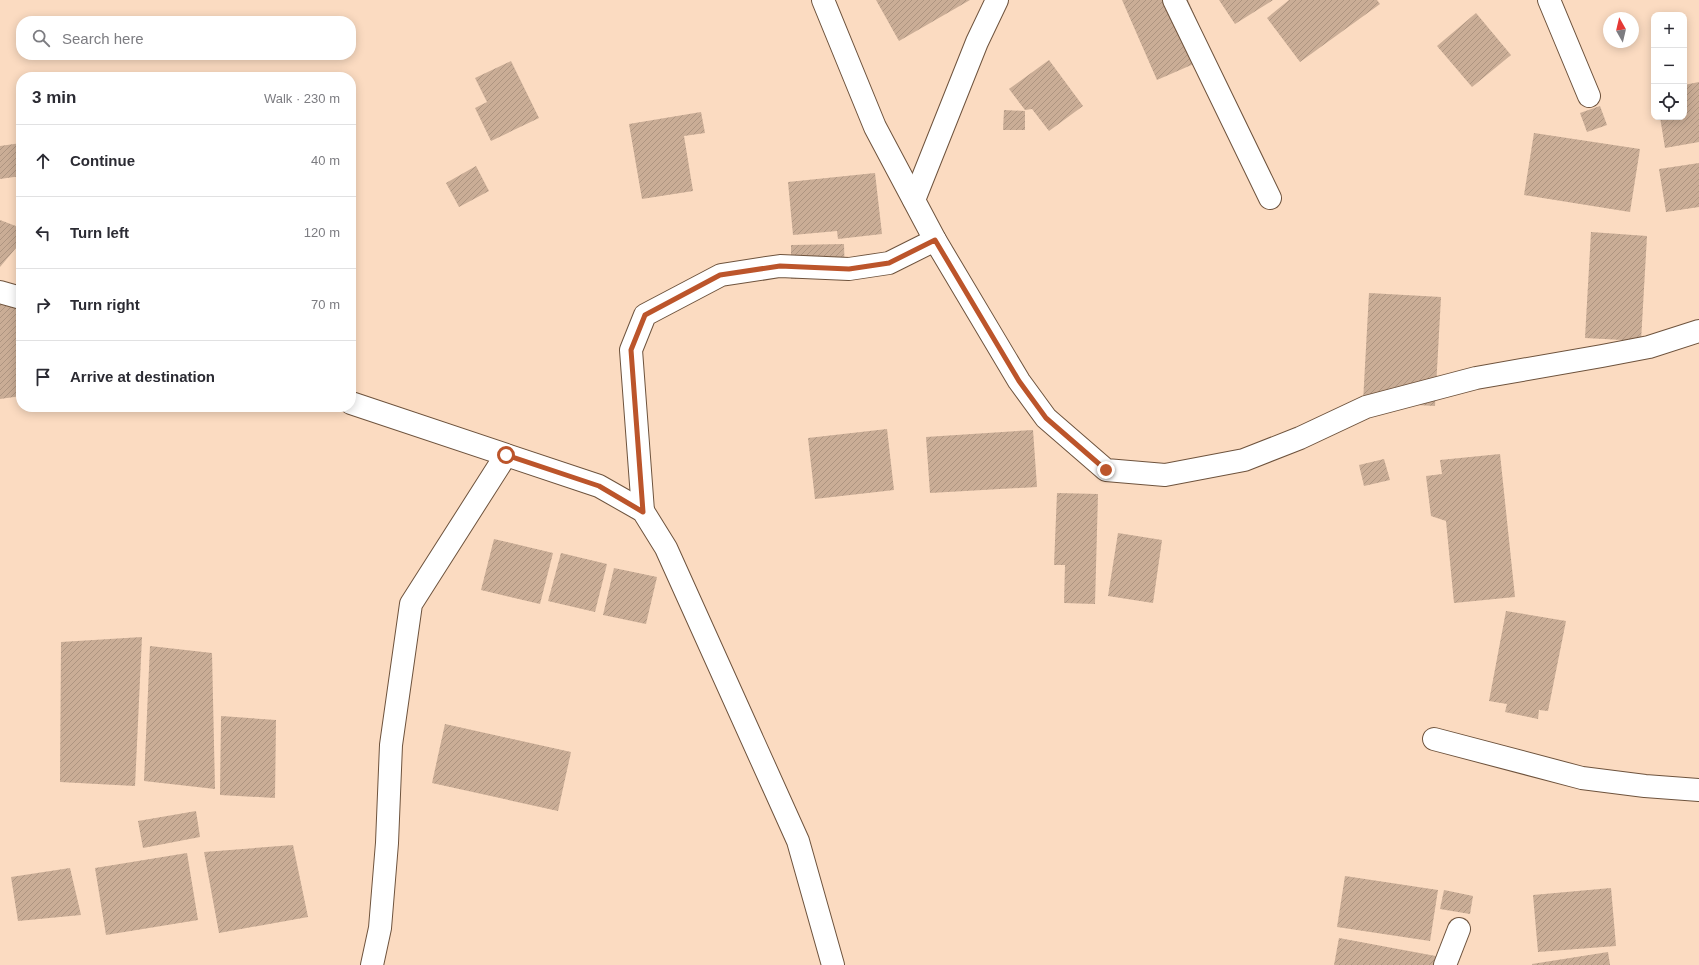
<!DOCTYPE html>
<html lang="en">
<head>
<meta charset="utf-8">
<style>
	:root { --surface:#fff; --page:#f7f7f7; --text:#2b2b33; --muted:#7c7c81; --line:#e1e1e2 }
	body { margin:0; font-family:Arial,sans-serif; background:var(--page); color:var(--text) }
	.controls { position:absolute; right:12px; top:12px; display:grid; overflow:hidden; border-radius:8px; box-shadow:0 2px 10px #0003 }
	.controls button { width:36px; height:36px; display:grid; place-items:center; padding:0; border:0; border-bottom:1px solid var(--line); background:var(--surface); color:var(--text); font:20px sans-serif }
	.compass { position:absolute; left:1603px; top:12px; width:36px; height:36px; border-radius:50%; background:var(--surface); box-shadow:0 2px 10px #0003; rotate:352deg }
	.stop { position:absolute; width:12px; height:12px; margin:-9px; border:3px solid #bc552b; border-radius:50%; background:#fff }
	.stop.end { background:#bc552b; border-color:#fff; box-shadow:0 1px 4px #0008 }
	.list { margin:0; padding:0; list-style:none }
	h2 { display:flex; justify-content:space-between; align-items:center; height:52px; margin:0; padding:0 16px; font-size:17px }
	h2 small { font-size:13px; font-weight:400; color:var(--muted) }
	.list li { display:grid; grid-template-columns:26px 1fr auto; gap:12px; align-items:center; box-sizing:border-box; height:72px; padding:0 16px; border-top:1px solid var(--line) }
	.list b { display:block; font-size:15px; white-space:nowrap }
	.list em { font-size:13px; font-style:normal; color:var(--muted) }
	.icon { flex:none; width:22px; height:22px; fill:none; stroke:currentColor; stroke-width:2; stroke-linecap:round; stroke-linejoin:round }
	.map { position:relative; flex:none; width:1699px; height:965px; overflow:hidden }
	.search { position:absolute; background:var(--surface); box-shadow:0 2px 10px #0003; left:16px; top:16px; width:340px; height:44px; display:flex; align-items:center; gap:10px; box-sizing:border-box; padding:0 14px; border-radius:16px; color:var(--muted); font-size:15px }
	.panel { position:absolute; background:var(--surface); box-shadow:0 2px 10px #0003; left:16px; top:72px; width:340px; height:340px; border-radius:16px }
	.map>svg:first-child { display:block }
	.building { fill:url(#building-hatch) }
	.lines { fill:none; stroke-linecap:round; stroke-linejoin:round }
	.street-casing { stroke:#6e533d; stroke-width:24 }
	.street { stroke:#fff; stroke-width:22 }
	.route { stroke:#bc552b; stroke-width:5 }
</style>
</head>
<body>
<div class="map">
<svg width="1699" height="965" viewBox="0 0 1699 965">
	<defs>
		<pattern id="building-hatch" width="6" height="6" patternUnits="userSpaceOnUse"><rect width="6" height="6" fill="#caad96"/><path d="M-1 1l2-2M0 6l6-6M5 7l2-2" fill="none" stroke="#ad9480"/></pattern>
	</defs>
	<rect width="100%" height="100%" fill="#fbdbc1"/>
	<g class="building">
		<polygon points="876,0 970,0 899,41"/>
		<polygon points="1122,0 1188,0 1212,56 1157,80"/>
		<polygon points="1219,0 1273,0 1235,24"/>
		<polygon points="1289,0 1377,0 1380,4 1300,62 1267,18"/>
		<polygon points="1476,13 1511,55 1472,87 1437,46"/>
		<polygon points="1049,60 1083,106 1049,131 1032,109 1025,110 1009,89"/>
		<polygon points="511,61 539,118 491,141 475,108 487,102 475,78"/>
		<polygon points="1699,82 1699,142 1665,148 1660,117 1684,117 1684,85"/>
		<polygon points="1600,106 1607,125 1587,132 1580,113"/>
		<polygon points="1004,110 1025,111 1025,130 1003,130"/>
		<polygon points="701,112 705,133 684,136 693,191 642,199 629,124"/>
		<polygon points="1534,133 1640,149 1630,212 1524,195"/>
		<polygon points="21,143 21,176 0,179 0,146"/>
		<polygon points="1699,163 1699,207 1666,212 1659,169"/>
		<polygon points="476,166 489,191 459,207 446,183"/>
		<polygon points="875,173 882,234 838,239 837,231 793,235 788,182"/>
		<polygon points="0,220 21,228 21,242 0,267"/>
		<polygon points="1591,232 1647,236 1641,341 1585,338"/>
		<polygon points="844,244 845,277 791,279 791,245"/>
		<polygon points="1369,293 1441,297 1435,406 1363,402"/>
		<polygon points="17,300 21,330 21,396 0,399 0,303"/>
		<polygon points="887,429 894,490 815,499 808,438"/>
		<polygon points="1033,430 1037,487 930,493 926,437"/>
		<polygon points="1500,454 1515,597 1454,603 1446,521 1431,516 1426,476 1442,474 1440,460"/>
		<polygon points="1384,459 1390,480 1364,486 1359,465"/>
		<polygon points="1057,493 1098,494 1095,604 1064,603 1065,565 1054,565"/>
		<polygon points="1118,533 1162,540 1153,603 1108,596"/>
		<polygon points="494,539 553,553 540,604 481,590"/>
		<polygon points="561,553 607,564 595,612 548,601"/>
		<polygon points="614,568 657,577 646,624 603,615"/>
		<polygon points="1506,611 1566,621 1548,711 1539,710 1538,719 1505,712 1507,704 1489,701"/>
		<polygon points="142,637 135,786 60,782 61,642"/>
		<polygon points="150,646 212,653 215,789 144,781"/>
		<polygon points="221,716 276,720 275,798 220,795"/>
		<polygon points="445,724 571,752 558,811 432,783"/>
		<polygon points="196,811 200,837 143,848 138,821"/>
		<polygon points="293,845 308,917 219,933 204,852"/>
		<polygon points="187,853 198,920 106,935 95,868"/>
		<polygon points="70,868 81,915 18,921 11,877"/>
		<polygon points="1345,876 1438,890 1430,941 1337,927"/>
		<polygon points="1611,888 1616,946 1538,952 1533,895"/>
		<polygon points="1444,890 1473,896 1470,914 1440,909"/>
		<polygon points="1339,938 1441,957 1439,965 1334,965"/>
		<polygon points="1608,952 1610,965 1532,965 1532,964"/>
	</g>
	<g class="lines">
		<g class="street-casing">
			<g id="street">
				<polyline points="823,0 875,127 935,240 1019,381 1046,418 1106,470 1165,475 1244,460 1300,438 1366,407 1476,378 1602,356 1649,347 1699,331"/>
				<polyline points="1174,0 1270,198"/>
				<polyline points="1549,0 1589,96"/>
				<polyline points="914,200 977,42 997,0"/>
				<polyline points="0,292 21,298"/>
				<polyline points="351,403 599,486 643,511 666,548 798,841 833,965"/>
				<polyline points="643,511 631,350 645,315 721,275 780,266 849,269 889,263 935,240"/>
				<polyline points="1434,739 1582,778 1645,786 1699,790"/>
				<polyline points="372,965 380,928 387,843 391,745 411,604 506,455"/>
				<polyline points="1445,965 1459,929"/>
			</g>
		</g>
		<use href="#street" class="street"/>
	</g>
	<g class="lines">
		<polyline class="route" points="506,455 599,486 643,512 631,350 645,315 720,275 780,266 849,269 889,263 935,240 1019,381 1046,418 1106,470"/>
	</g>
</svg>
<div class="controls">
<button>+</button>
<button>−</button>
<button><svg class="icon" aria-label="locate" viewBox="0 0 24 24"><circle cx="12" cy="12" r="6"/><path d="M12 2v4M12 18v4M2 12h4M18 12h4"/></svg></button>
</div>
<svg class="compass" viewBox="-18 -18 36 36"><path d="M0-13l5 13h-10z" fill="#e53935"/><path d="M0 13l5-13h-10z" fill="#7c7c81"/></svg>
<div class="stop" style="left:506px;top:455px"></div>
<div class="stop end" style="left:1106px;top:470px"></div>
<div class="search"><svg class="icon" aria-label="search" viewBox="0 0 24 24"><circle cx="10" cy="10" r="6"/><path d="M15 15l6 6"/></svg>Search here</div>
<section class="panel">
<h2>3 min<small>Walk · 230 m</small></h2>
<ul class="list">
<li><svg class="icon" aria-label="ahead" viewBox="0 0 24 24"><path d="M12 20V5M6 11l6-6 6 6"/></svg><div><b>Continue</b></div><em>40 m</em></li>
<li><svg class="icon" aria-label="left" viewBox="0 0 24 24"><path d="M17 20v-9H6M10 6l-5 5 5 5"/></svg><div><b>Turn left</b></div><em>120 m</em></li>
<li><svg class="icon" aria-label="right" viewBox="0 0 24 24"><path d="M7 20v-9h11M14 6l5 5-5 5"/></svg><div><b>Turn right</b></div><em>70 m</em></li>
<li><svg class="icon" aria-label="arrive" viewBox="0 0 24 24"><path d="M6 21V4h12l-3 4 3 4H6"/></svg><div><b>Arrive at destination</b></div></li>
</ul>
</section>
</div>
</body>
</html>
